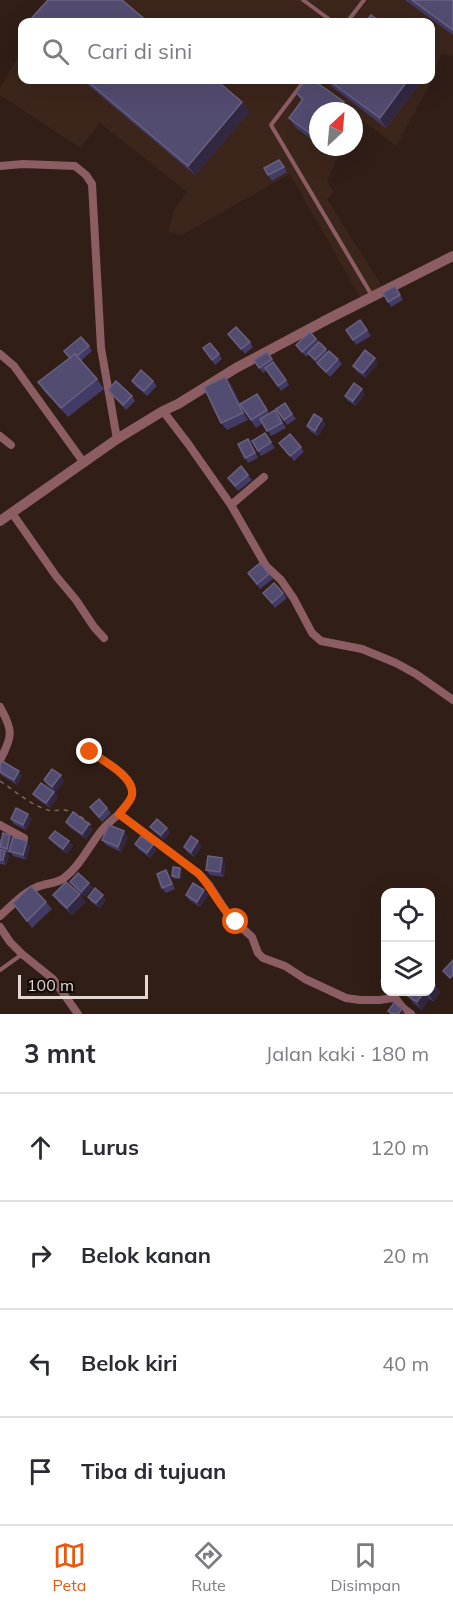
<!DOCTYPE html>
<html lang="id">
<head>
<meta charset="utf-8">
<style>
	:root { --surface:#fff; --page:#f7f7f7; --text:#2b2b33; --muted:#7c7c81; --line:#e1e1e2; --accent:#ea580c }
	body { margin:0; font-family:Mulish,sans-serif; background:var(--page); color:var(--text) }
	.controls { position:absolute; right:18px; bottom:18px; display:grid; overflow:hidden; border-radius:12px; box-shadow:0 6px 24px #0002 }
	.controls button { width:54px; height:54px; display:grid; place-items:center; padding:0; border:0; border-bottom:2px solid var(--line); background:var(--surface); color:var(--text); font:30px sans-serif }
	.compass { position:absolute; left:309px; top:102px; width:54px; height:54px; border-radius:50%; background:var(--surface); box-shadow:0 6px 24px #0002; rotate:26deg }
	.scale { position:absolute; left:18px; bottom:15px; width:130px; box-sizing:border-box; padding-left:6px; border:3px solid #e4d7d2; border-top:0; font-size:16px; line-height:21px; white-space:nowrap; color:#e4d7d2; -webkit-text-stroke:4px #120a07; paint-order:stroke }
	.stop { position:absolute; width:18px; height:18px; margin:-14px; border:4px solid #ea580c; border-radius:50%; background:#fff }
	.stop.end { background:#ea580c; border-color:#fff; box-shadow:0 2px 6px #0008 }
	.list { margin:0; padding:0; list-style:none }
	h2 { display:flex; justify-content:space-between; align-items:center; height:78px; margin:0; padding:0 24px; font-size:26px }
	h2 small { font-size:20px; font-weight:400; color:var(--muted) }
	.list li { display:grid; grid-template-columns:39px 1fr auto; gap:18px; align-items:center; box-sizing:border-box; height:108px; padding:0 24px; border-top:2px solid var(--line) }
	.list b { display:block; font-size:22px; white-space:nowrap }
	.list em { font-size:20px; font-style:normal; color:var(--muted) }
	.icon { flex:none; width:33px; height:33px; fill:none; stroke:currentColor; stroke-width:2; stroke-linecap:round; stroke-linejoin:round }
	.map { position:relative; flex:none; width:453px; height:1014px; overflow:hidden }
	.search { position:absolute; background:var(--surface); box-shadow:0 6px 24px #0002; left:18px; right:18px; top:18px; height:66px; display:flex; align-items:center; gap:15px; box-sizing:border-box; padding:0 21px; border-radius:12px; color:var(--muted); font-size:22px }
	.sheet { height:510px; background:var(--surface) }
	nav { display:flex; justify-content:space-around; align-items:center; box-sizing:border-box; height:84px; border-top:2px solid var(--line); background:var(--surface); font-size:16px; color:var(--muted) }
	nav a { display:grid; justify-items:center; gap:3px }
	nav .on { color:var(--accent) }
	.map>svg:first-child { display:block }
	.built { fill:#3c251b }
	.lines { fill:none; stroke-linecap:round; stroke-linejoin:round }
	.path { stroke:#796963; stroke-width:1.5; stroke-dasharray:4.5 4.5; stroke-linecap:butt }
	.service { stroke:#8d5d64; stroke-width:4 }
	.minor { stroke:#8d5d64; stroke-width:8 }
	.tertiary { stroke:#8d5d64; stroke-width:10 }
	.wall { fill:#413b65 }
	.shaded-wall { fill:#332841 }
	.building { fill:#534c71; stroke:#6a6180; stroke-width:1.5 }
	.route { stroke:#ea580c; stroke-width:8 }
</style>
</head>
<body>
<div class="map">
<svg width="453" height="1014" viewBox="0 0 453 1014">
	<rect width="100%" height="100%" fill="#301e17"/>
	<polygon class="built" points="52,0 453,0 453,56 441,54 435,75 396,146 354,114 354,111 318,111 318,147 343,147 327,181 334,192 327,199 382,286 361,299 290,174 182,235 168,232 174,210 187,192 100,123 80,148 0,95 0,88 22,50 22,80 430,80 430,22 39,22"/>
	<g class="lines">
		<path class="path" d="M0 781C15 791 28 803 45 809 52 812 57 810 64 810 76 811 85 820 93 827"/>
		<g class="service">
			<polyline points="303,0 333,22"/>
			<polyline points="347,22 364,0"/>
			<polyline points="305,80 271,125 371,294"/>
			<polyline points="0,970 21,955"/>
		</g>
		<g class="minor">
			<polyline points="0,166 23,164 75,166 86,175 92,184 101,348 117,439"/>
			<polyline points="0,354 14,366 84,463"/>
			<polyline points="163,411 189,445 231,505 266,566 281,580 294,599 312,633 321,641 362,649 396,663 416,674 453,700"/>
			<polyline points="0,436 11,445"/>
			<polyline points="231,505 264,477"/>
			<polyline points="12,513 56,576 76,600 94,627 104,638"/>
			<path d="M0 707C13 730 13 736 0 760"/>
			<path d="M90 752C104 761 139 779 131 798 128 804 123 809 119 814"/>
			<polyline points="0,825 24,838"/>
			<path d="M0 916C11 906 23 893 37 887 46 883 56 884 64 878 80 866 89 846 102 830 107 824 113 819 119 814L199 874 209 885 229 916 252 937 258 953 263 958 285 966 305 979 346 998 360 1000H380L392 998 396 999 403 1008 411 1014"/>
			<polyline points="0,927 10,942 22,954 53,979 78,1014"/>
		</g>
		<polyline class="tertiary" points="0,521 117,439 163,411 178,404 236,368 330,318 453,256"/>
	</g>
	<g class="wall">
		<polygon points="405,0 453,0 453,35"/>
		<polygon points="82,80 216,80 242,102 249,112 195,175"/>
		<polygon points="327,80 423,80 386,128 332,87"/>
		<polygon points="296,93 318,111 318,144 296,128 289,118 301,101"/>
		<polygon points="322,147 337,147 332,154"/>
		<polygon points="283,165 287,172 272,181 268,175"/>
		<polygon points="395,286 403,300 391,307 383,293"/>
		<polygon points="360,320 371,336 356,345 346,330"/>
		<polygon points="228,334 250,342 253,347 245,354"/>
		<polygon points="316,339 328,352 338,359 342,364 330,377 321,368 309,354 306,357 296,345"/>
		<polygon points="89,346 92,351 81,361 97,379 104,389 68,417 45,392 38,382 69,358 64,351"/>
		<polygon points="203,348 219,354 222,359 215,365"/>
		<polygon points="267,352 289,385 281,391 267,370 263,373 254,360"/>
		<polygon points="378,363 366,378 356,371 353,366"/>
		<polygon points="225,377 231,384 248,420 227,430 221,423"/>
		<polygon points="132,381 153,381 157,386 147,396 135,386"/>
		<polygon points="108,390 132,396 135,401 126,410 112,395"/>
		<polygon points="257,394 269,413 279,415 286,428 271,436 263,423 256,428 240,404"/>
		<polygon points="365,394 356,406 348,401 345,396"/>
		<polygon points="285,403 296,419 287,425 276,409"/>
		<polygon points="322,419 326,424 318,436 310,431 307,426"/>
		<polygon points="265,433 275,448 261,456 252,441"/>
		<polygon points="279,443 301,447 304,452 294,461"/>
		<polygon points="251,444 258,458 248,463 245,458"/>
		<polygon points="248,475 252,480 238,491 228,478"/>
		<polygon points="260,563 273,579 260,589 248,573"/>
		<polygon points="263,593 283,593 287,598 275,608"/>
		<polygon points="0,765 22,776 17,785 1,775"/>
		<polygon points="44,780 64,781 56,792 47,785"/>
		<polygon points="54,792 58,797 50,808 37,799 33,794"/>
		<polygon points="90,807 107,808 111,813 102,822"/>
		<polygon points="11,819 32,819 26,830 14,824"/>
		<polygon points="66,822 93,829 86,839 69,827"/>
		<polygon points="150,827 167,828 170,833 164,840 154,832"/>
		<polygon points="128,837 121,852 106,845 102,840"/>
		<polygon points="13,838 30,846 26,860 13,856 11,853 6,852 9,856 6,865 0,864 0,839"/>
		<polygon points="49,838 69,841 73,846 67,854 53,843"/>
		<polygon points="135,844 157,850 150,858 138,849"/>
		<polygon points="202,846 194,857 187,852 184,847"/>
		<polygon points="222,858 225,863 224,877 210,875 206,870"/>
		<polygon points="180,868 182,870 181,879 174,879 172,876"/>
		<polygon points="166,870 169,875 175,889 166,893 162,888"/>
		<polygon points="70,882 89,883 93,888 85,897 74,887"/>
		<polygon points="204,890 208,895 200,907 189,900 186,895"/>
		<polygon points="80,894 85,902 72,915 59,903 53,895"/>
		<polygon points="88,897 106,900 100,908 91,902"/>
		<polygon points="46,902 52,909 32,928 13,903"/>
		<polygon points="435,985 440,992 434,1002 429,999 422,1010 413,1003 408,996"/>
	</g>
	<g class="shaded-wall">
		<polygon points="431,49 438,59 430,69 430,50"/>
		<polygon points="408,80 423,80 386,128 380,118"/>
		<polygon points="242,102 249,112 195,175 188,166"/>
		<polygon points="344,102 351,111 338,111"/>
		<polygon points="327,147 337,147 332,154"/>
		<polygon points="375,358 378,363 366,378 363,373"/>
		<polygon points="225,377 231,384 248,420 243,413"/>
		<polygon points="362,389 365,394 356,406 353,401"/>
		<polygon points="322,419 326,424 318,436 315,431"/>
		<polygon points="19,771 22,776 17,785 14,780"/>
		<polygon points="61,775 64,781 56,792 52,787"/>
		<polygon points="54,792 58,797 50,808 46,803"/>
		<polygon points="28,814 32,819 26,830 23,825"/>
		<polygon points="89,824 93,829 86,839 82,834"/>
		<polygon points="167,828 170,833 164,840 161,835"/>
		<polygon points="124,831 128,837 121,852 118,847"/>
		<polygon points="10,835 14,840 9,851 11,854 7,849"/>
		<polygon points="27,841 30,846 26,860 23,855"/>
		<polygon points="69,841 73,846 67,854 63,849"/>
		<polygon points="198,841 202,846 194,857 191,852"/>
		<polygon points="153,845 157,850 150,858 147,853"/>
		<polygon points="5,851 9,856 6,865 3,860"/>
		<polygon points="222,858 225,863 224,877 220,872"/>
		<polygon points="180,868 182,870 181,879 179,877"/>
		<polygon points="166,870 169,875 175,889 172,884"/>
		<polygon points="89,883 93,888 85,897 81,892"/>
		<polygon points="204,890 208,895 200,907 197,902"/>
		<polygon points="80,894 85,902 72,915 67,908"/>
		<polygon points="103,895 106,900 100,908 96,903"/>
		<polygon points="435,985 440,992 434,1002 429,995"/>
		<polygon points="424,992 429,999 422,1010 417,1002"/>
		<polygon points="402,1009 405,1014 398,1014"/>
	</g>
	<g class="building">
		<polygon points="48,0 122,0 148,22 28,22"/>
		<polygon points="412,0 453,0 453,30"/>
		<polygon points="371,15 381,22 365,22"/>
		<polygon points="86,80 216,80 242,102 188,166"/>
		<polygon points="306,80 313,80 344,102 338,111 318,111 318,139 289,118 303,99 296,93"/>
		<polygon points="328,80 408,80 380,118"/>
		<polygon points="279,160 284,167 268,175 264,168"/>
		<polygon points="395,286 400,295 388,302 383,293"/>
		<polygon points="360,320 367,330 353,340 346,330"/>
		<polygon points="236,327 250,342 241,349 228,334"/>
		<polygon points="310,332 316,339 302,352 296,345"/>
		<polygon points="81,337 89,346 77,356 75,354 70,358 64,351"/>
		<polygon points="319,342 326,349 315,360 308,353"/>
		<polygon points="210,343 219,354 212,360 203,348"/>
		<polygon points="365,350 375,358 363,373 353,366"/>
		<polygon points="329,351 338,359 326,372 317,363"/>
		<polygon points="267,352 272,359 259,368 254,360"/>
		<polygon points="75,354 97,379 61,408 38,382"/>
		<polygon points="273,362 286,380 278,386 265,368"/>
		<polygon points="141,370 153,381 144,391 132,381"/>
		<polygon points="225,377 243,413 221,423 204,387"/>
		<polygon points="116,381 132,396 123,405 108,390"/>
		<polygon points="354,383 362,389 353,401 345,396"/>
		<polygon points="257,394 267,410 251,420 240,404"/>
		<polygon points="285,403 292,414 284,420 276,409"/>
		<polygon points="275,410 282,423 267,431 260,419"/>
		<polygon points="314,414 322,419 315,431 307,426"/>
		<polygon points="265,433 271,442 258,451 252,441"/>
		<polygon points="290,434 301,447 290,456 279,443"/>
		<polygon points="248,439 255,453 245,458 238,444"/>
		<polygon points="241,466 248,475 235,486 228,478"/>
		<polygon points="260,563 269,574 257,584 248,573"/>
		<polygon points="274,583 283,593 272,603 263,593"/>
		<polygon points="2,761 19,771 14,780 0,772 0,765"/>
		<polygon points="52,769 61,775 52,787 44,780"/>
		<polygon points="41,783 54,792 46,803 33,794"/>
		<polygon points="99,799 107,808 99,817 90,807"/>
		<polygon points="16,808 28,814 23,825 11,819"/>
		<polygon points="73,812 89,824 82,834 66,822"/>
		<polygon points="157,819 167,828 161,835 150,827"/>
		<polygon points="109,825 124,831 118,847 102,840"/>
		<polygon points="55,831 69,841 63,849 49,838"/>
		<polygon points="3,833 10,835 7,849 0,847"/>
		<polygon points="141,836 153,845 147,853 135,844"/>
		<polygon points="191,836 198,841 191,852 184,847"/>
		<polygon points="13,837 27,841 23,855 9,851"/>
		<polygon points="0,850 5,851 3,860 0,860"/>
		<polygon points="208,856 222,858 220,872 206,870"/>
		<polygon points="173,867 180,868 179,877 172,876"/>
		<polygon points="166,870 172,884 162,888 157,874"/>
		<polygon points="78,873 89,883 81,892 70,882"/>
		<polygon points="66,882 80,894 67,908 53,895"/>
		<polygon points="193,883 204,890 197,902 186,895"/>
		<polygon points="31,886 46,902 27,921 13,903"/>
		<polygon points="95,888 103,895 96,903 88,897"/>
		<polygon points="453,960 453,975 450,978 443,971"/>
		<polygon points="386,975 386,984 381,981"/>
		<polygon points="430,982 435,985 429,995 424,992 417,1002 408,996 411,992 430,992"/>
		<polygon points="394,1003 402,1009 398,1014 392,1014 388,1011"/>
	</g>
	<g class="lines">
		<path class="route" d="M90 752C104 761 139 779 131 798 128 804 123 809 119 814L199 874C213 889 220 909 236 922"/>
	</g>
</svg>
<div class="controls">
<button><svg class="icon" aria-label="locate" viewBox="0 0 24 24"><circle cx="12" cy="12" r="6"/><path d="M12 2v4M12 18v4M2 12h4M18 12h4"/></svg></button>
<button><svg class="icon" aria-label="layers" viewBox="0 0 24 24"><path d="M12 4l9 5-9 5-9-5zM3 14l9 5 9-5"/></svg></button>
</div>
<svg class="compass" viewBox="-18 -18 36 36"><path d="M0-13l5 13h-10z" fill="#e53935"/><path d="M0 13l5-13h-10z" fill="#7c7c81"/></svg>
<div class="scale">100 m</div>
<div class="stop" style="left:236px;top:922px"></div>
<div class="stop end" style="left:90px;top:752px"></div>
<div class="search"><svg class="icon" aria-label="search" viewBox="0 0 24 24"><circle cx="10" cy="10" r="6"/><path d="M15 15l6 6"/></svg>Cari di sini</div>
</div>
<section class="sheet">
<h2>3 mnt<small>Jalan kaki · 180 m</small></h2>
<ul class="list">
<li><svg class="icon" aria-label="ahead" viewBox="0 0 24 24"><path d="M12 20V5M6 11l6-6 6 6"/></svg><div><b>Lurus</b></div><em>120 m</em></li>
<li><svg class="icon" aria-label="right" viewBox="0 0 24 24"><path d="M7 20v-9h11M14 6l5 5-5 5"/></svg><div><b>Belok kanan</b></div><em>20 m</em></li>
<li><svg class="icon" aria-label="left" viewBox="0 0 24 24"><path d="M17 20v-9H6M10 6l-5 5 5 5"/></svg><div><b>Belok kiri</b></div><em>40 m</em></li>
<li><svg class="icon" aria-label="arrive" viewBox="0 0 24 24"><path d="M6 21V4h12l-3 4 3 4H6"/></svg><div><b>Tiba di tujuan</b></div></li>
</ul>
</section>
<nav>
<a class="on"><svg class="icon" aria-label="map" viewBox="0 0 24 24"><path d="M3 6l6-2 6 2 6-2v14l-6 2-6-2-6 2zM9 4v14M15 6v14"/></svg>Peta</a>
<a><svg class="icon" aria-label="directions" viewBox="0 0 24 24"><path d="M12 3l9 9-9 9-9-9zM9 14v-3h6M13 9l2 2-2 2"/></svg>Rute</a>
<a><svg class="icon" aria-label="saved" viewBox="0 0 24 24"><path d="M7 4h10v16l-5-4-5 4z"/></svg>Disimpan</a>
</nav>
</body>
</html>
